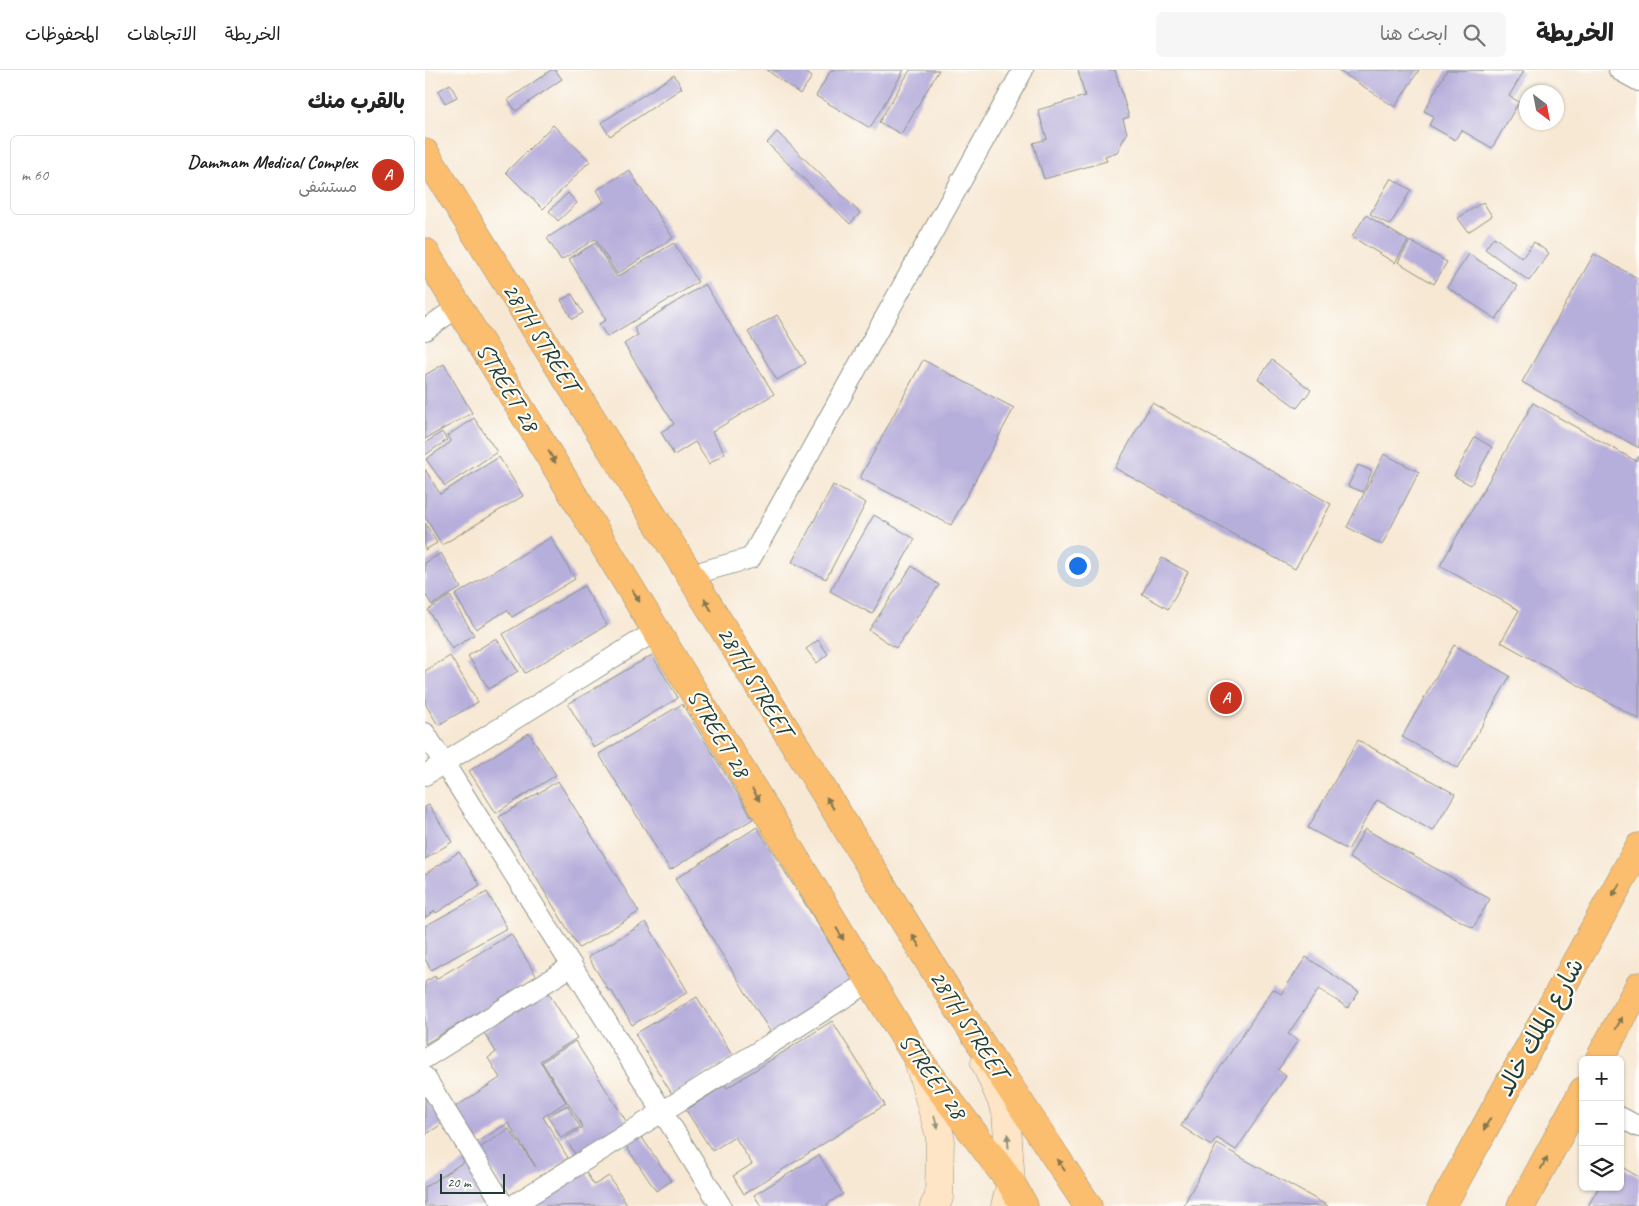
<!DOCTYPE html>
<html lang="ar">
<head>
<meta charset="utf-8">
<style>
	:root { --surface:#fff; --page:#f6f6f6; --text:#222; --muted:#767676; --line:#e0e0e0; --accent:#c8321e }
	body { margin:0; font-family:Caveat,"Playpen Sans Arabic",sans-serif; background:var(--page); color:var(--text); direction:rtl }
	.controls { position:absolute; right:15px; bottom:15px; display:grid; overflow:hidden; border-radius:8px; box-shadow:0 1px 4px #0004 }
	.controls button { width:45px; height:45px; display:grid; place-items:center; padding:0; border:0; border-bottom:1px solid var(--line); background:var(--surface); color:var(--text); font:25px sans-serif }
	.compass { position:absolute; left:1094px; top:15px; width:45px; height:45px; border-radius:50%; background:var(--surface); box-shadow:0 1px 4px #0004; rotate:148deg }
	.scale { position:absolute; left:15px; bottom:12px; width:65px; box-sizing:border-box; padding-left:5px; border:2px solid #1f3d34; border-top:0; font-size:14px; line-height:18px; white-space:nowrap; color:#1f3d34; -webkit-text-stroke:4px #fdfcf7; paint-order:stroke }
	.you { position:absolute; left:652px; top:495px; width:18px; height:18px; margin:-12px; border:4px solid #fff; border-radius:50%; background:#1a73e8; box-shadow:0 0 0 8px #1a73e833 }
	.badge { display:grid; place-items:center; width:32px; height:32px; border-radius:50%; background:var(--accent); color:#fff; font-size:16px; font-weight:700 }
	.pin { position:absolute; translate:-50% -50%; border:2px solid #fff; box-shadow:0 1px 5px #0006 }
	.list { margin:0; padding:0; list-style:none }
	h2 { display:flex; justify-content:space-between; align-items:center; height:65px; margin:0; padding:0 20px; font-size:21px }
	h2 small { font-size:16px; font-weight:400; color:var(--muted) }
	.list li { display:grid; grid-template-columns:32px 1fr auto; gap:15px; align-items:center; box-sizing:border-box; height:80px; margin:0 10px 10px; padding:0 10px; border:1px solid var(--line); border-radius:8px }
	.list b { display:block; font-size:19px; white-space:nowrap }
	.list p { margin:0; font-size:16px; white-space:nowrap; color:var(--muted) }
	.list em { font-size:16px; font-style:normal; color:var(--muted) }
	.icon { flex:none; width:28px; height:28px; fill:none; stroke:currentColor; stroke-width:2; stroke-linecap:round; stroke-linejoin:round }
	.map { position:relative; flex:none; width:1214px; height:1136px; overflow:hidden; direction:ltr }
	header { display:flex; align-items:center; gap:30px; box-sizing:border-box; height:70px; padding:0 25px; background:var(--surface); border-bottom:1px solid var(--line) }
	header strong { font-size:24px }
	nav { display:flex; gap:28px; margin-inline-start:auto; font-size:18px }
	.search { width:350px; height:45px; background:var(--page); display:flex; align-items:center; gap:12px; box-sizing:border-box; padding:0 18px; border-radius:8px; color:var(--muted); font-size:19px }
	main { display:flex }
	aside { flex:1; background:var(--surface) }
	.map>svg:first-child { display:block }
	.building { fill:#b7afdb }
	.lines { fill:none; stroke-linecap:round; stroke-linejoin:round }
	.street-casing { stroke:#8b9284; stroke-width:22 }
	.secondary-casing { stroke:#8b9284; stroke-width:29 }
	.primary-casing { stroke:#8b9284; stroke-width:29 }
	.street { stroke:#fff; stroke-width:20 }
	.secondary { stroke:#fde5c5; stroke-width:28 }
	.primary { stroke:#fbbd6e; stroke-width:28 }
	.oneway { fill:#82774e }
	.oneway2 { fill:#8e917c }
	.labels { text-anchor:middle; stroke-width:4.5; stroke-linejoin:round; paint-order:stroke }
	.street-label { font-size:24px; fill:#1f3d34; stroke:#fdfcf7 }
</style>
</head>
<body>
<header>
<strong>الخريطة</strong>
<div class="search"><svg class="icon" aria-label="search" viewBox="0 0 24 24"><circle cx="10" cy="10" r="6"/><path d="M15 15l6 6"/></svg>ابحث هنا</div>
<nav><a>الخريطة</a><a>الاتجاهات</a><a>المحفوظات</a></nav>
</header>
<main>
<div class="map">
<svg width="1214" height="1136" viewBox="0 0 1214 1136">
	<rect width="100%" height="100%" fill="#fdfcf7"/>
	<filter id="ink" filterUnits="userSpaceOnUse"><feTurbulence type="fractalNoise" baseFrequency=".02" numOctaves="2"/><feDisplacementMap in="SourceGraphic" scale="10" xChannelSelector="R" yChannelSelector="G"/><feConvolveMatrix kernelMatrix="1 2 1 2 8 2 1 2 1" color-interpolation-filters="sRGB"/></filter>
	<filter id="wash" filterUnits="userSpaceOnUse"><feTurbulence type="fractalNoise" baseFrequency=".0096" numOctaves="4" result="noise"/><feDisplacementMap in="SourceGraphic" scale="20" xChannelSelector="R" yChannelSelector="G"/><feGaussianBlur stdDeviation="1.12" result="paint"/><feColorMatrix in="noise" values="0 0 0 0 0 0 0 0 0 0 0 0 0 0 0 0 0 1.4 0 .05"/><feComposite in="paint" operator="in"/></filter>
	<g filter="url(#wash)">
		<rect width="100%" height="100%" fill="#f7e8d4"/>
		<g id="blocks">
			<g class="building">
				<polygon points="126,0 130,0 137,9 91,41 83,30"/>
				<polygon points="342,0 378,0 387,7 375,24"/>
				<polygon points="406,0 479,0 445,58 391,26"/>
				<polygon points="485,0 514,0 476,64 454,52"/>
				<polygon points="653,0 690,0 704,47 698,49 702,63 692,82 680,86 682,91 619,109 608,73 622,69 613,40 660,26"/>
				<polygon points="913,0 994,0 970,37"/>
				<polygon points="1022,0 1099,1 1084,26 1094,32 1067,78 1036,60 1030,70 1004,55 1009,46 999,41"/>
				<polygon points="249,5 257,18 185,66 176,53"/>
				<polygon points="25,14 32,27 20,33 13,21"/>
				<polygon points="128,55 165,91 118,139 81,102"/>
				<polygon points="352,62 435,143 425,154 342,73"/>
				<polygon points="204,100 248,168 192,204 170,169 136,190 122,168 179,132 172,120"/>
				<polygon points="966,108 986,120 965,155 945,144"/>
				<polygon points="143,123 152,133 133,151 124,141"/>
				<polygon points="1058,132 1067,146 1043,162 1033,148"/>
				<polygon points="941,145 983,171 970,193 927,167"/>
				<polygon points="1069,167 1097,188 1109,172 1124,183 1104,211 1060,179"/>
				<polygon points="985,171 1022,192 1009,214 973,192"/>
				<polygon points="170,173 192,207 249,173 273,212 182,267 174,254 181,250 144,189"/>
				<polygon points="1044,184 1093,216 1071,249 1022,217"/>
				<polygon points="1169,184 1214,209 1214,378 1097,312"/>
				<polygon points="280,214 349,324 287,362 300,383 284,394 270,372 249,385 236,362 249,354 199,274 213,265 209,258"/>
				<polygon points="147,224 158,243 147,249 136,230"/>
				<polygon points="352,245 381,293 352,310 323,262"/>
				<polygon points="498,290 589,338 526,455 435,408"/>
				<polygon points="847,290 886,320 872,338 833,309"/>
				<polygon points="19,294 47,343 0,369 0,305"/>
				<polygon points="727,333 906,434 870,499 690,398"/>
				<polygon points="1108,333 1211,391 1214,386 1214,649 1076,572 1094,540 1015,496"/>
				<polygon points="49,348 72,382 20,416 1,389 26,372 22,366"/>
				<polygon points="17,362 22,370 0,385 0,373"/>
				<polygon points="1050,367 1067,377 1046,415 1029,406"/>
				<polygon points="959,384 994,402 957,475 922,457"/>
				<polygon points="74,387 98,426 17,475 0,447 0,399 15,424"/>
				<polygon points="933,395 947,401 938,422 923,416"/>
				<polygon points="408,415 441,433 401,509 367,492"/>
				<polygon points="449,445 490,469 447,544 405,521"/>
				<polygon points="0,453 12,473 0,480"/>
				<polygon points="126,467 150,509 87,547 82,540 51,559 30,525"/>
				<polygon points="16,483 36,518 7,535 0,524 0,493"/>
				<polygon points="737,488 763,502 743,539 717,524"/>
				<polygon points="487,496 514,515 471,578 444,560"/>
				<polygon points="159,516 182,555 100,603 78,564"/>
				<polygon points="25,526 49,565 27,579 3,540"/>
				<polygon points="71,568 93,601 64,619 43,586"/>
				<polygon points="393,570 403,584 392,593 381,579"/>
				<polygon points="1029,575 1085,606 1033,698 977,667"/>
				<polygon points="227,585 253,628 169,678 143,634"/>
				<polygon points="25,586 53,632 13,655 0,633 0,601"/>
				<polygon points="257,634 328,749 245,800 174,684"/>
				<polygon points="104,663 131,705 71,743 44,701"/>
				<polygon points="933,670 1030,724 1008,761 952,730 923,780 883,758"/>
				<polygon points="133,711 214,842 154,878 74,747"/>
				<polygon points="4,735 27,772 0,789 0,737"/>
				<polygon points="332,757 430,914 348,966 250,809"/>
				<polygon points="940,759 1065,829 1048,858 924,788"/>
				<polygon points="34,782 55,815 11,843 10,841 0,848 0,804"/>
				<polygon points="62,822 82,858 6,900 0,889 0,856"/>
				<polygon points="221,852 263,922 207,955 186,920 184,921 163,887"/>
				<polygon points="86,864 112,907 0,974 0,912 10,906 11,909"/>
				<polygon points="881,887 934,922 923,938 894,919 863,964 873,970 853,1000 861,1006 811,1080 792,1068 786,1076 756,1056 848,919 856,924"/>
				<polygon points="122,921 152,968 115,991 141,1032 118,1047 143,1088 85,1126 53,1079 84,1059 111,1097 83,1053 49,1074 27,1039 75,1008 63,988 71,982 58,961"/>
				<polygon points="272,927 308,987 247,1024 210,964"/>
				<polygon points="407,951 460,1035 319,1124 308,1106 327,1094 310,1067 287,1081 261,1040 300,1015 302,1018"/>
				<polygon points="150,971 203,1054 152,1087 140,1068 158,1057 117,992"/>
				<polygon points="0,1026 17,1054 0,1065"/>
				<polygon points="142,1035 155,1057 136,1068 123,1046"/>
				<polygon points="216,1066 246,1111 231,1121 201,1076"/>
				<polygon points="792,1074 903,1136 758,1136"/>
				<polygon points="394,1085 418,1124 402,1134 403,1136 336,1136 329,1125"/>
				<polygon points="40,1091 69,1136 0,1136 0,1117"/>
				<polygon points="1195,1096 1214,1107 1214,1136 1163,1136 1174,1117 1195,1117"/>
				<polygon points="159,1099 169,1115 184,1106 202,1135 100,1136"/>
			</g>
		</g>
	</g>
	<g filter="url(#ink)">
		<use href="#blocks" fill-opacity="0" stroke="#8b9284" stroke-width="1"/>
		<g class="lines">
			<g class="street-casing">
				<g id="street">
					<polyline points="1194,0 1214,11"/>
					<polyline points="0,260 34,236"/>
					<polyline points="265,505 326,488 598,0"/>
					<polyline points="0,663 147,896 296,1136"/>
					<polyline points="0,705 232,560"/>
					<polyline points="0,988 147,896"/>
					<polyline points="0,1007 79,1136"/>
					<polyline points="1195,1047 1214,1057"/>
					<polyline points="87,1136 444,912"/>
				</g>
			</g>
			<g class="secondary-casing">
				<g id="secondary">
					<polyline points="493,990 515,1066 514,1128 509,1136"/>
					<polyline points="560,993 581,1041 586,1113 580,1136"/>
				</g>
			</g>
			<g class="primary-casing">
				<g id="primary">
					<polyline points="0,83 265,505 541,951 663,1136"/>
					<polyline points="0,182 492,988 586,1113 599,1136"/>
					<polyline points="1174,990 1214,916"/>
					<polyline points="1017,1136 1214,777"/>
					<polyline points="1096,1136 1158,1021"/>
				</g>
			</g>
			<use href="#street" class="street"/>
			<use href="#secondary" class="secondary"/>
			<use href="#primary" class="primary"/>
		</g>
		<defs><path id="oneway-solid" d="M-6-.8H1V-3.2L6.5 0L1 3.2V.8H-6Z" transform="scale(1.25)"/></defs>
		<g class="oneway">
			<use href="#oneway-solid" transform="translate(127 387) rotate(59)"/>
			<use href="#oneway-solid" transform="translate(211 526) rotate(59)"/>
			<use href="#oneway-solid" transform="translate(283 535) rotate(-121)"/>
			<use href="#oneway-solid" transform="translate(331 725) rotate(59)"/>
			<use href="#oneway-solid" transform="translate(405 733) rotate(-122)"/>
			<use href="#oneway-solid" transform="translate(1191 820) rotate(119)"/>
			<use href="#oneway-solid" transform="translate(415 864) rotate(59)"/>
			<use href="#oneway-solid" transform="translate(491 871) rotate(-122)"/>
			<use href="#oneway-solid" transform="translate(1194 953) rotate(-62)"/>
			<use href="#oneway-solid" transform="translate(1062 1054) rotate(119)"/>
			<use href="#oneway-solid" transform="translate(1119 1093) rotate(-62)"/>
			<use href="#oneway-solid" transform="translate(636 1095) rotate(-123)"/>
		</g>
		<g class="oneway2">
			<use href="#oneway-solid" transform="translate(511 1052) rotate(74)"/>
			<use href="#oneway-solid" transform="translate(583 1071) rotate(-94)"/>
		</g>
	</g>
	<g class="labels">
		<g class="street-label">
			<text transform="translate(116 267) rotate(58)" y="8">28TH STREET</text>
			<text transform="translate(83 317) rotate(59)" y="8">STREET 28</text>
			<text transform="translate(330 611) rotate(59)" y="8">28TH STREET</text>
			<text transform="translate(294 663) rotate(59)" y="8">STREET 28</text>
			<text transform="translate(544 954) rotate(57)" y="8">28TH STREET</text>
			<text transform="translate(1115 957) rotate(-61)" y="8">شارع الملك خالد</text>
			<text transform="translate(508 1006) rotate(55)" y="8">STREET 28</text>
		</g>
	</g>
</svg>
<div class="controls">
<button>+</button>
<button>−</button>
<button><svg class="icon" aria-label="layers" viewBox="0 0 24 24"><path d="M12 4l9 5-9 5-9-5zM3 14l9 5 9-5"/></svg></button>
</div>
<svg class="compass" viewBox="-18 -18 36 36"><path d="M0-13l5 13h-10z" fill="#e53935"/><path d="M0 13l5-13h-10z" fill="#767676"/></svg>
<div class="scale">20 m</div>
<div class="you"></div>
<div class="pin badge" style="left:801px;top:628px">A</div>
</div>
<aside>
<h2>بالقرب منك<small></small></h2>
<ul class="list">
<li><span class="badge">A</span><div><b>Dammam Medical Complex</b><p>مستشفى</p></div><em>60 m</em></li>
</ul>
</aside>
</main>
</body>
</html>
